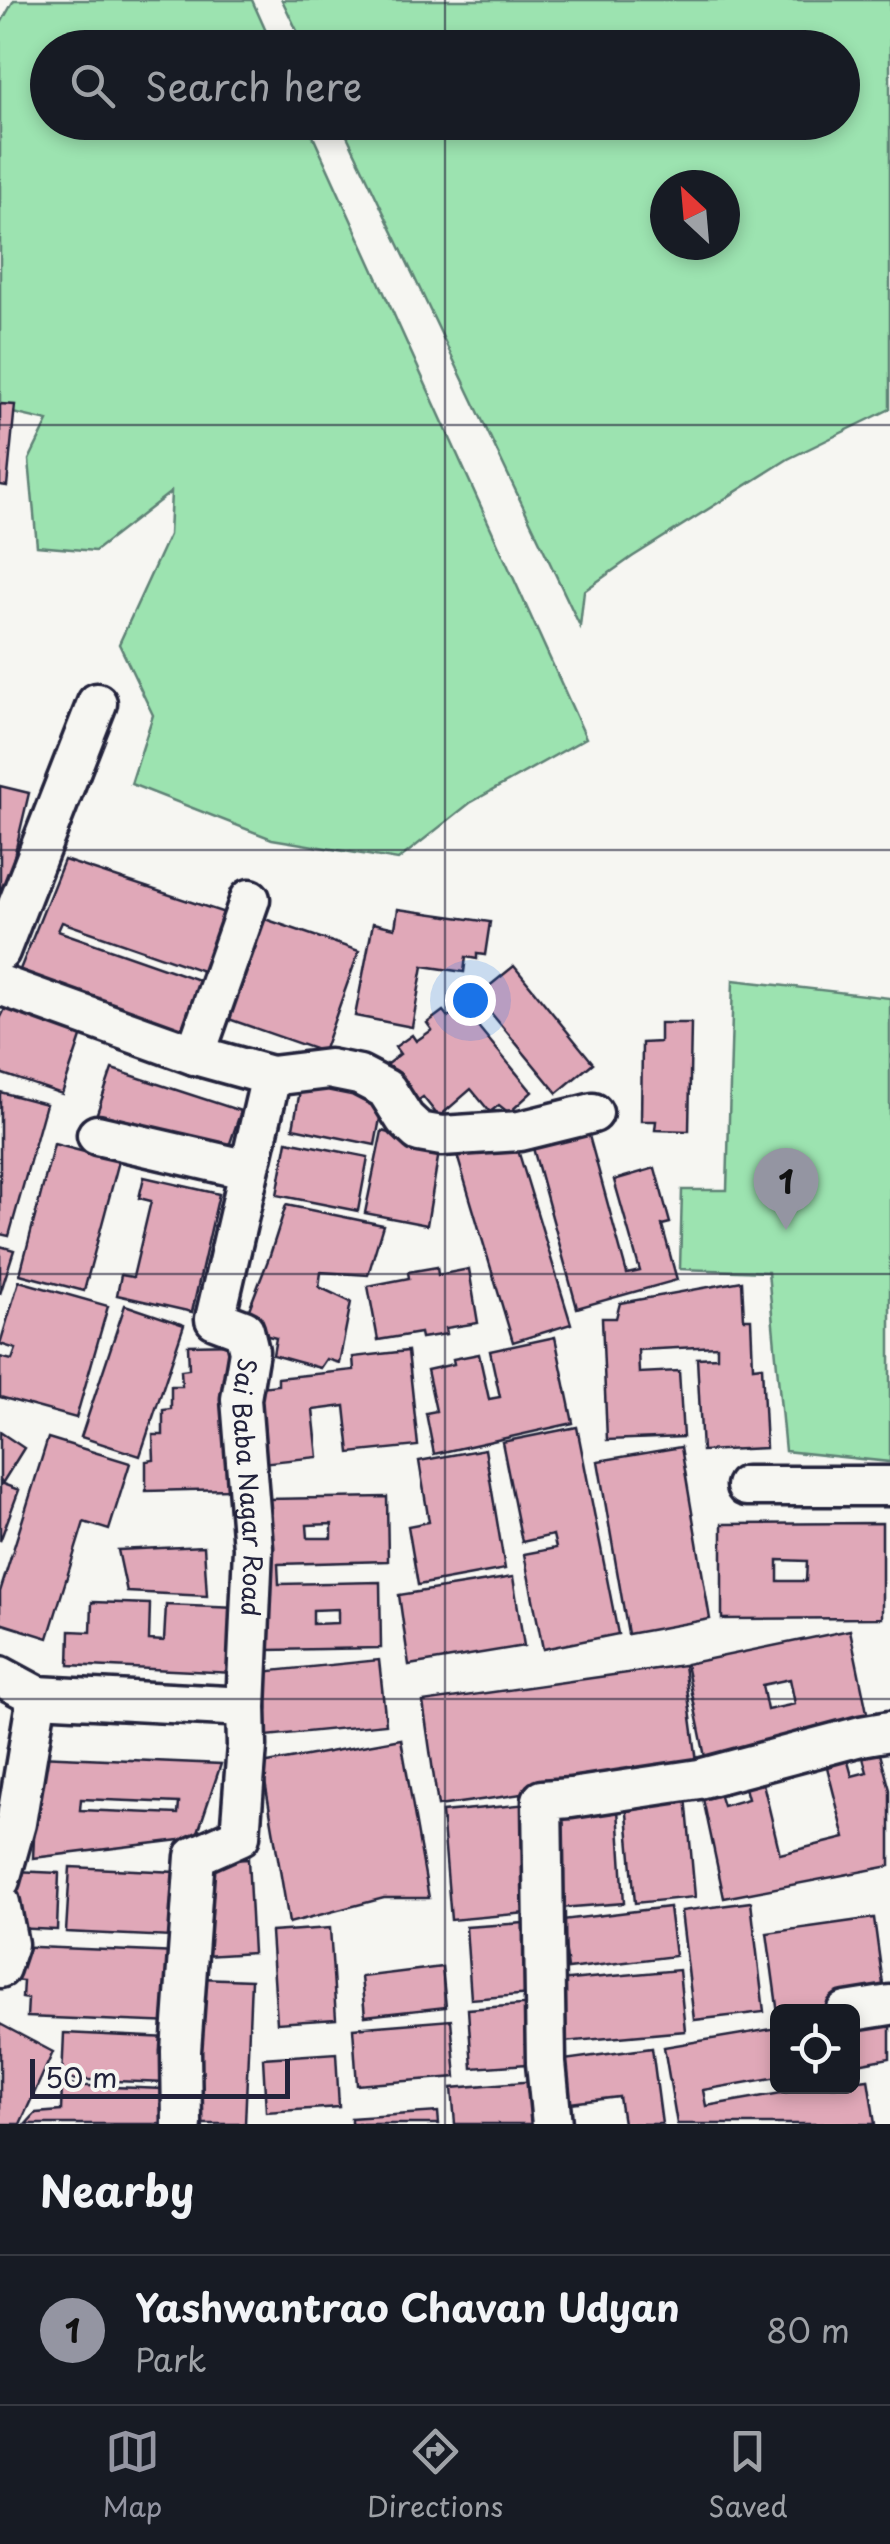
<!DOCTYPE html>
<html lang="en">
<head>
<meta charset="utf-8">
<style>
	:root { --surface:#171b24; --page:#20242c; --text:#f1f3f6; --muted:#9ea1a6; --line:#363941; --accent:#9495a2 }
	body { margin:0; font-family:"Playpen Sans",sans-serif; background:var(--page); color:var(--text) }
	.controls { position:absolute; right:30px; bottom:30px; display:grid; overflow:hidden; border-radius:15px; box-shadow:0 5px 15px #0003 }
	.controls button { width:90px; height:90px; display:grid; place-items:center; padding:0; border:0; border-bottom:2px solid var(--line); background:var(--surface); color:var(--text); font:50px sans-serif }
	.compass { position:absolute; left:650px; top:170px; width:90px; height:90px; border-radius:50%; background:var(--surface); box-shadow:0 5px 15px #0003; rotate:334deg }
	.scale { position:absolute; left:30px; bottom:25px; width:260px; box-sizing:border-box; padding-left:10px; border:5px solid #22223b; border-top:0; font-size:28px; line-height:35px; white-space:nowrap; color:#22223b; -webkit-text-stroke:8px #f6f6f2; paint-order:stroke }
	.you { position:absolute; left:470px; top:1000px; width:35px; height:35px; margin:-25px; border:8px solid #fff; border-radius:50%; background:#1a73e8; box-shadow:0 0 0 15px #1a73e833 }
	.badge { display:grid; place-items:center; width:65px; height:65px; border-radius:50%; background:var(--accent); color:#111; font-size:32px; font-weight:700 }
	.pin { position:absolute; translate:-50% -82px; filter:drop-shadow(0 2px 5px #0008) }
	.pin::after { content:''; position:absolute; top:52px; width:35px; height:30px; background:inherit; clip-path:polygon(0 0,100% 0,50% 100%) }
	.list { margin:0; padding:0; list-style:none }
	h2 { display:flex; justify-content:space-between; align-items:center; height:130px; margin:0; padding:0 40px; font-size:42px }
	h2 small { font-size:32px; font-weight:400; color:var(--muted) }
	.list li { display:grid; grid-template-columns:65px 1fr auto; gap:30px; align-items:center; box-sizing:border-box; height:150px; padding:0 40px; border-top:2px solid var(--line) }
	.list b { display:block; font-size:38px; white-space:nowrap }
	.list p { margin:0; font-size:32px; white-space:nowrap; color:var(--muted) }
	.list em { font-size:32px; font-style:normal; color:var(--muted) }
	.icon { flex:none; width:55px; height:55px; fill:none; stroke:currentColor; stroke-width:2; stroke-linecap:round; stroke-linejoin:round }
	.map { position:relative; flex:none; width:890px; height:2124px; overflow:hidden }
	.search { position:absolute; background:var(--surface); box-shadow:0 5px 15px #0003; left:30px; right:30px; top:30px; height:110px; display:flex; align-items:center; gap:25px; box-sizing:border-box; padding:0 35px; border-radius:55px; color:var(--muted); font-size:38px }
	.sheet { height:280px; background:var(--surface) }
	nav { display:flex; justify-content:space-around; align-items:center; box-sizing:border-box; height:140px; border-top:2px solid var(--line); background:var(--surface); font-size:28px; color:var(--muted) }
	nav a { display:grid; justify-items:center; gap:5px }
	nav .on { color:var(--accent) }
	.map>svg:first-child { display:block }
	.green { fill:#9ce3b0; stroke:#5f8276; stroke-width:2.5; fill-rule:evenodd }
	.building { fill:#e0a8b8; stroke:#22223b; stroke-width:2.5; fill-rule:evenodd }
	.lines { fill:none; stroke-linecap:round; stroke-linejoin:round }
	.minor-casing { stroke:#22223b; stroke-width:45 }
	.minor { stroke:#f6f6f2; stroke-width:38 }
	.grid { fill:none; stroke:#22223b; stroke-width:2.5; stroke-opacity:0.55 }
	.labels { text-anchor:middle; stroke-width:8; stroke-linejoin:round; paint-order:stroke }
	.street-label { font-size:25px; fill:#22223b; stroke:#f6f6f2 }
</style>
</head>
<body>
<div class="map">
<svg width="890" height="2124" viewBox="0 0 890 2124">
	<rect width="100%" height="100%" fill="#f6f6f2"/>
	<filter id="ink" filterUnits="userSpaceOnUse"><feTurbulence type="fractalNoise" baseFrequency=".01" numOctaves="2"/><feDisplacementMap in="SourceGraphic" scale="20" xChannelSelector="R" yChannelSelector="G"/><feConvolveMatrix kernelMatrix="1 2 1 2 8 2 1 2 1" color-interpolation-filters="sRGB"/></filter>
	<g filter="url(#ink)">
		<g class="green">
			<polygon points="14,0 252,0 273,47 48,48 48,122 307,123 586,738 470,803 398,860 272,839 131,784 153,715 119,644 169,535 171,492 95,551 37,546 29,460 48,421 0,410 0,25"/>
			<path d="M282 0H890V409L788 459 632 557 584 591 580 626 341 123 842 122V48L305 47ZM665 185H725V245H665Z"/>
			<polygon points="733,980 890,998 890,1462 785,1451 768,1272 680,1269 682,1190 727,1190"/>
		</g>
		<g class="building">
			<polygon points="0,404 15,405 7,486 0,485"/>
			<polygon points="0,786 29,793 0,916"/>
			<polygon points="64,860 231,915 211,974 62,922 58,931 207,983 188,1037 17,977"/>
			<polygon points="398,909 490,922 485,955 477,954 477,959 466,957 464,972 423,966 412,1027 355,1016 373,923 395,928"/>
			<polygon points="259,917 359,951 323,1052 223,1017"/>
			<polygon points="514,966 593,1063 557,1093 477,996"/>
			<polygon points="12,995 87,1019 62,1094 0,1073 0,1019"/>
			<polygon points="462,1007 532,1092 509,1113 499,1105 490,1112 471,1089 439,1117 423,1097 409,1107 382,1068 400,1054 395,1047 412,1035 416,1041 432,1030 427,1023 443,1011 448,1017"/>
			<polygon points="660,1023 691,1023 689,1131 655,1130 656,1121 641,1121 642,1043 660,1042"/>
			<polygon points="112,1069 241,1111 225,1158 96,1116"/>
			<polygon points="303,1075 385,1092 375,1145 293,1128"/>
			<polygon points="0,1092 46,1104 9,1236 0,1234"/>
			<polygon points="585,1121 627,1274 640,1271 614,1180 655,1168 670,1223 662,1225 677,1280 577,1308 530,1137"/>
			<polygon points="382,1131 440,1146 427,1225 365,1213"/>
			<polygon points="514,1137 571,1324 513,1342 457,1155"/>
			<polygon points="287,1141 368,1157 358,1211 277,1195"/>
			<polygon points="54,1144 119,1161 84,1291 20,1274"/>
			<polygon points="144,1177 219,1194 192,1312 117,1295 121,1275 133,1277 151,1201 139,1198"/>
			<polygon points="286,1205 383,1225 368,1275 321,1272 319,1287 351,1302 339,1363 326,1359 320,1368 273,1355 276,1338 252,1332 246,1317 270,1255"/>
			<polygon points="0,1246 14,1250 0,1294"/>
			<polygon points="437,1267 438,1275 469,1269 478,1323 446,1328 447,1334 421,1338 420,1333 378,1340 368,1286 409,1278 408,1272"/>
			<polygon points="19,1281 108,1306 76,1418 0,1397 0,1357 12,1360 16,1349 0,1344"/>
			<polygon points="742,1281 744,1319 751,1319 753,1367 762,1366 766,1448 702,1451 697,1358 717,1357 717,1346 638,1350 639,1373 679,1371 683,1437 607,1440 602,1318 616,1318 620,1303"/>
			<polygon points="125,1305 184,1325 140,1456 81,1437"/>
			<polygon points="555,1337 573,1423 434,1454 426,1413 436,1411 427,1370 454,1364 453,1359 479,1354 489,1399 500,1397 490,1351"/>
			<polygon points="237,1344 230,1489 146,1491 146,1461 154,1460 153,1435 163,1435 163,1410 171,1409 171,1386 182,1386 181,1370 189,1369 188,1345"/>
			<polygon points="408,1351 418,1446 350,1453 345,1406 313,1410 318,1457 252,1464 245,1402 261,1401 260,1387 278,1385 278,1378 354,1370 353,1357"/>
			<polygon points="577,1427 618,1634 543,1649 524,1554 556,1548 553,1535 522,1542 502,1442"/>
			<polygon points="0,1432 24,1448 3,1482 0,1481"/>
			<polygon points="48,1438 130,1463 109,1530 84,1522 48,1638 0,1623 0,1592"/>
			<polygon points="681,1447 710,1619 628,1634 598,1461"/>
			<polygon points="485,1449 505,1569 418,1585 408,1526 429,1522 419,1461"/>
			<polygon points="0,1483 19,1490 0,1541"/>
			<path d="M387 1497 388 1561 278 1564 279 1584 380 1582 381 1648 268 1650 266 1499ZM332 1524V1538H308L307 1525ZM338 1609V1623L313 1624V1610Z"/>
			<path d="M882 1523V1618L722 1619V1524ZM778 1560 807 1561 806 1581H778Z"/>
			<polygon points="204,1546 207,1596 127,1592 118,1550"/>
			<polygon points="513,1577 524,1646 409,1665 399,1595"/>
			<polygon points="92,1602 150,1604 149,1640 164,1641 166,1605 237,1608 234,1673 69,1665 70,1631 91,1632"/>
			<path d="M850 1630 870 1727 706 1762 686 1664ZM790 1679 795 1704 767 1710 762 1685Z"/>
			<polygon points="379,1660 386,1724 267,1736 261,1672"/>
			<polygon points="684,1665 698,1769 438,1806 423,1702"/>
			<polygon points="401,1739 429,1898 384,1898 289,1923 262,1764"/>
			<polygon points="879,1750 890,1790 890,1866 724,1898 702,1794 718,1790 723,1806 748,1799 744,1784 762,1779 780,1854 845,1838 826,1763 847,1758 852,1776 867,1772 862,1754"/>
			<path d="M38 1756 221 1764 196 1838 33 1858ZM81 1799 179 1803 178 1814 80 1810Z"/>
			<polygon points="686,1796 695,1897 635,1903 626,1802"/>
			<polygon points="528,1804 537,1912 451,1920 442,1812"/>
			<polygon points="618,1809 624,1903 560,1908 553,1813"/>
			<polygon points="248,1859 253,1953 204,1956 200,1862"/>
			<polygon points="70,1867 176,1872 172,1937 66,1932"/>
			<polygon points="15,1871 59,1873 57,1930 13,1928"/>
			<polygon points="751,1902 764,2012 694,2020 681,1911"/>
			<polygon points="669,1907 675,1956 568,1969 562,1920"/>
			<polygon points="874,1918 885,1999 797,2012 778,2012 778,2014 767,1933"/>
			<polygon points="539,1922 544,1993 471,1999 466,1927"/>
			<polygon points="330,1928 336,2019 277,2023 271,1932"/>
			<polygon points="12,1946 178,1953 175,2023 27,2017 28,1999 22,1998 23,1981 10,1980"/>
			<polygon points="442,1967 446,2007 365,2016 361,1977"/>
			<polygon points="679,1970 685,2031 564,2042 558,1981"/>
			<polygon points="199,1978 251,1980 245,2124 192,2124"/>
			<polygon points="536,2004 540,2063 472,2068 468,2009"/>
			<polygon points="890,2009 890,2058 852,2065 852,2015"/>
			<polygon points="451,2020 456,2077 357,2085 353,2028"/>
			<polygon points="0,2024 53,2052 20,2124 0,2124"/>
			<polygon points="778,2028 778,2077 703,2090 706,2106 822,2086 852,2086 852,2081 868,2079 875,2124 677,2124 664,2047"/>
			<polygon points="64,2033 169,2038 167,2083 62,2079"/>
			<polygon points="652,2048 662,2124 619,2124 623,2123 619,2097 570,2103 564,2060"/>
			<polygon points="336,2053 339,2107 266,2112 263,2058"/>
			<polygon points="534,2081 537,2124 455,2124 452,2088"/>
			<polygon points="62,2085 163,2089 161,2124 26,2124 36,2113 61,2111"/>
			<polygon points="438,2112 439,2124 351,2124 351,2118"/>
		</g>
		<g class="lines">
			<g class="minor-casing">
				<g id="minor">
					<polyline points="0,951 97,703"/>
					<path id="s1" d="M0 985 195 1055 271 1076 215 1319 244 1330 249 1351 241 1399 253 1548 246 1707 247 1746 240 1836 195 1856 181 2051 182 2124"/>
					<polyline points="195,1055 250,899"/>
					<polyline points="271,1076 329,1069 359,1075 386,1089 405,1119 419,1132 442,1136 520,1131 593,1113"/>
					<polyline points="97,1135 249,1170"/>
					<polyline points="746,1486 890,1486"/>
					<polyline points="0,1676 37,1696 246,1707"/>
					<polyline points="0,1880 16,1823 37,1696"/>
					<polyline points="0,1903 8,1944 0,1968"/>
					<polyline points="846,2012 890,2005"/>
					<polyline points="552,2124 546,2063 542,1800 571,1798 699,1779 861,1736 890,1731"/>
				</g>
			</g>
			<use href="#minor" class="minor"/>
		</g>
	</g>
	<path class="grid" d="M445 0V48M445 122V2124M0 425H890M0 850H890M0 1274H890M0 1699H890"/>
	<g class="labels">
		<g class="street-label">
			<text dy="9" stroke="none"><textPath href="#s1" startOffset="725">Sai Baba Nagar Road</textPath></text>
		</g>
	</g>
</svg>
<div class="controls">
<button><svg class="icon" aria-label="locate" viewBox="0 0 24 24"><circle cx="12" cy="12" r="6"/><path d="M12 2v4M12 18v4M2 12h4M18 12h4"/></svg></button>
</div>
<svg class="compass" viewBox="-18 -18 36 36"><path d="M0-13l5 13h-10z" fill="#e53935"/><path d="M0 13l5-13h-10z" fill="#9ea1a6"/></svg>
<div class="scale">50 m</div>
<div class="you"></div>
<div class="pin badge" style="left:786px;top:1230px">1</div>
<div class="search"><svg class="icon" aria-label="search" viewBox="0 0 24 24"><circle cx="10" cy="10" r="6"/><path d="M15 15l6 6"/></svg>Search here</div>
</div>
<section class="sheet">
<h2>Nearby<small></small></h2>
<ul class="list">
<li><span class="badge">1</span><div><b>Yashwantrao Chavan Udyan</b><p>Park</p></div><em>80 m</em></li>
</ul>
</section>
<nav>
<a class="on"><svg class="icon" aria-label="map" viewBox="0 0 24 24"><path d="M3 6l6-2 6 2 6-2v14l-6 2-6-2-6 2zM9 4v14M15 6v14"/></svg>Map</a>
<a><svg class="icon" aria-label="directions" viewBox="0 0 24 24"><path d="M12 3l9 9-9 9-9-9zM9 14v-3h6M13 9l2 2-2 2"/></svg>Directions</a>
<a><svg class="icon" aria-label="saved" viewBox="0 0 24 24"><path d="M7 4h10v16l-5-4-5 4z"/></svg>Saved</a>
</nav>
</body>
</html>
